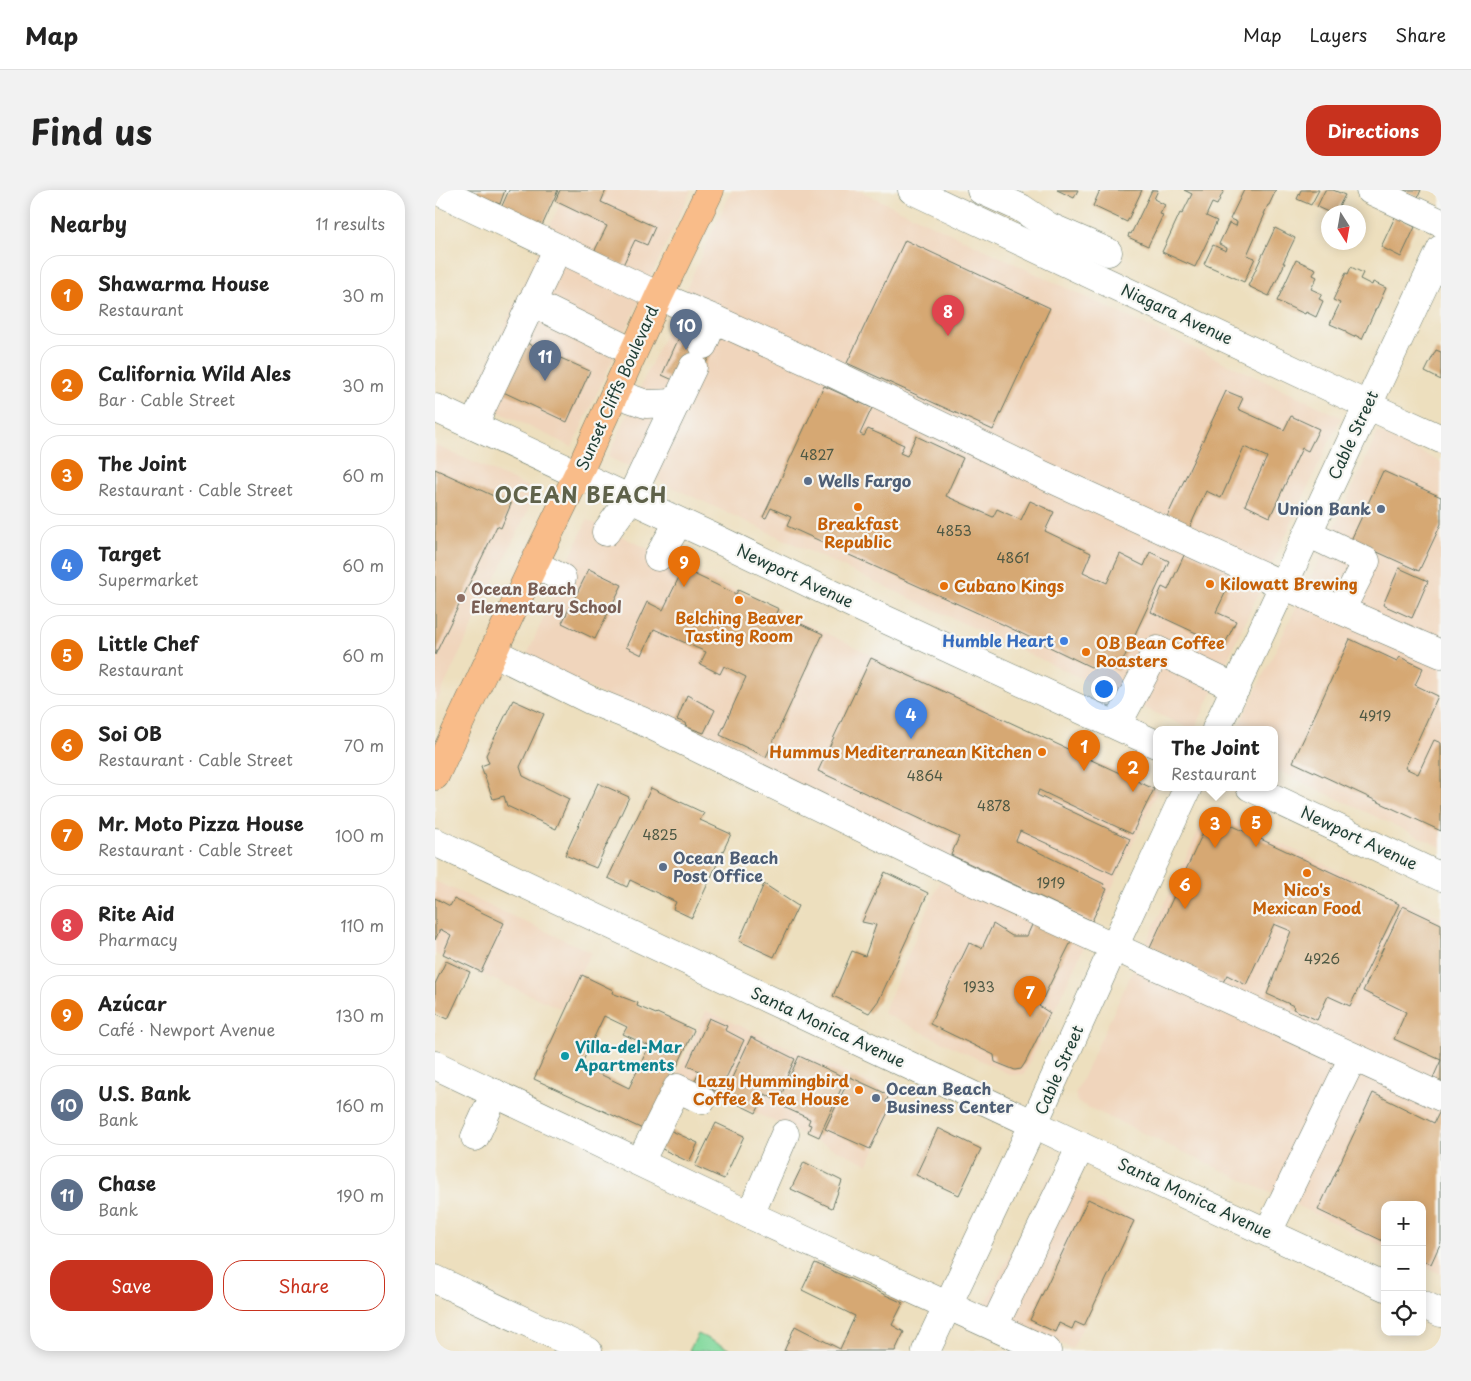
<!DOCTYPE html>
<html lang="en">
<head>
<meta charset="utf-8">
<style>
	:root { --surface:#fff; --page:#f2f2f2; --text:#222; --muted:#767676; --line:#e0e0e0; --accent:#c8321e }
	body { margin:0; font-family:"Playpen Sans",sans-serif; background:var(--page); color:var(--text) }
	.controls { position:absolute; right:15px; bottom:15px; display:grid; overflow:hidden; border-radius:10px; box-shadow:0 2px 12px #0003 }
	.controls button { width:45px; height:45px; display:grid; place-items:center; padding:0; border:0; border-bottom:1px solid var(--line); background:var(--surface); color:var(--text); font:25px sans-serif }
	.compass { position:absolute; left:886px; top:15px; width:45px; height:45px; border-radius:50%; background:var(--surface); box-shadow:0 2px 12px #0003; rotate:169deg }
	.you { position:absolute; left:668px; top:498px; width:18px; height:18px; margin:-12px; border:4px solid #fff; border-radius:50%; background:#1a73e8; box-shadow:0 0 0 8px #1a73e833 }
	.badge { display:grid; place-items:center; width:32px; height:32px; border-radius:50%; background:var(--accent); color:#fff; font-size:16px; font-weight:700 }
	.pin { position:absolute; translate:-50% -41px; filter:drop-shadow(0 1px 2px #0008) }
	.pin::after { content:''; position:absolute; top:26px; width:18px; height:15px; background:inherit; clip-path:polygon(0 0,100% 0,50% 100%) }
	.popup { position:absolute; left:718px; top:536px; width:125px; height:65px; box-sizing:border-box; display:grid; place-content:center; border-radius:10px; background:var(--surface); filter:drop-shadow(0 1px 4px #0005); font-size:16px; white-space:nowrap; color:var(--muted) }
	.popup b { font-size:19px; color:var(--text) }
	.popup::after { content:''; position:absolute; left:50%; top:100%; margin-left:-10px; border:10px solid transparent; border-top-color:var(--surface) }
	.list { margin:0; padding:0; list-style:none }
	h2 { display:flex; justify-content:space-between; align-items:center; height:65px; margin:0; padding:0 20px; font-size:21px }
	h2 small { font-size:16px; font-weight:400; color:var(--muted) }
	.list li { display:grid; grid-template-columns:32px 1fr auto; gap:15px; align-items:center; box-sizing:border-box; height:80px; margin:0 10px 10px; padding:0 10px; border:1px solid var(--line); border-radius:20px }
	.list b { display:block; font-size:19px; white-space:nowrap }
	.list p { margin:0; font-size:16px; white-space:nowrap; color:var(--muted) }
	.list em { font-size:16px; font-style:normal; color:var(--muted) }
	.actions { display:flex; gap:10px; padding:15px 20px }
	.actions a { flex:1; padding:11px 0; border:1px solid var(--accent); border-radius:20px; text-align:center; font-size:18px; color:var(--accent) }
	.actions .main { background:var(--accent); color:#fff }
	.icon { flex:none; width:28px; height:28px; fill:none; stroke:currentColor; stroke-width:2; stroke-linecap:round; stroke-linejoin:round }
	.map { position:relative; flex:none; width:1006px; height:1161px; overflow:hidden; border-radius:20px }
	header { display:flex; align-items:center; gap:30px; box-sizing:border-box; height:70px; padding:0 25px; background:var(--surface); border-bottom:1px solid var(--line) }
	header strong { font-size:24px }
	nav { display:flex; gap:28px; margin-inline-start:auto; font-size:18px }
	.intro { display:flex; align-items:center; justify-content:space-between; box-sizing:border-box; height:120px; padding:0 30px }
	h1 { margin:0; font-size:35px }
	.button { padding:12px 22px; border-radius:20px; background:var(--accent); color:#fff; font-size:18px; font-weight:700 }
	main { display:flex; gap:30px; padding:0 30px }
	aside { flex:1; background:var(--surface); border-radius:20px; box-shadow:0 2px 12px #0003 }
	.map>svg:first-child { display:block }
	.built { fill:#f0d5bc }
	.green { fill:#83d99d; stroke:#518b68 }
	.building { fill:#d6a873; fill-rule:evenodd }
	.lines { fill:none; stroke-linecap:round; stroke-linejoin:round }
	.minor-casing { stroke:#677664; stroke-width:29 }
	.major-casing { stroke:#677664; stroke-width:29 }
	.minor { stroke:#fff; stroke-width:28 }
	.major { stroke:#f9bc89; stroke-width:28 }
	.service-dot { fill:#5c6f8a; stroke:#f6f6f2; stroke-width:2 }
	.food-dot { fill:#e8710a; stroke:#f6f6f2; stroke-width:2 }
	.education-dot { fill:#8d6e63; stroke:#f6f6f2; stroke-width:2 }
	.shop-dot { fill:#3f7fe0; stroke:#f6f6f2; stroke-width:2 }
	.culture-dot { fill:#0f9aa8; stroke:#f6f6f2; stroke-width:2 }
	.labels { text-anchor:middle; stroke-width:4.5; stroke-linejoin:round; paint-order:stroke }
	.number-label { font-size:14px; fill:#4d5844 }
	.street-label { font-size:16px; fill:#1f3d34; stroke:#f6f6f2 }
	.service-label { font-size:16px; font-weight:bold; fill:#4e5e75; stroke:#f6f6f2; text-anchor:start }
	.food-label { font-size:16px; font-weight:bold; fill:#c56008; stroke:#f6f6f2 }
	.education-label { font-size:16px; font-weight:bold; fill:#785e54; stroke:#f6f6f2; text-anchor:start }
	.shop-label { font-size:16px; font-weight:bold; fill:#366cbe; stroke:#f6f6f2; text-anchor:end }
	.culture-label { font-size:16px; font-weight:bold; fill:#0d838f; stroke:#f6f6f2; text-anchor:start }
	.district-label { font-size:21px; font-weight:bold; letter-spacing:1px; fill:#5f624a; stroke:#f6f6f2 }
</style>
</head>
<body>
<header>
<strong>Map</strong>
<nav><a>Map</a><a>Layers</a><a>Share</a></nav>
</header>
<div class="intro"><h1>Find us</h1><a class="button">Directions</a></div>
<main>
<aside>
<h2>Nearby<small>11 results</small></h2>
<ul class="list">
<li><span class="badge" style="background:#e8710a">1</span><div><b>Shawarma House</b><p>Restaurant</p></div><em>30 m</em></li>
<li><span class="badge" style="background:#e8710a">2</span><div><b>California Wild Ales</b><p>Bar · Cable Street</p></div><em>30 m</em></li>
<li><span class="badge" style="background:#e8710a">3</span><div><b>The Joint</b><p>Restaurant · Cable Street</p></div><em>60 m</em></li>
<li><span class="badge" style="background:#3f7fe0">4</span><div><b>Target</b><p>Supermarket</p></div><em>60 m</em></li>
<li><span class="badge" style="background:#e8710a">5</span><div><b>Little Chef</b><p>Restaurant</p></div><em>60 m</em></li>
<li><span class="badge" style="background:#e8710a">6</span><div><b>Soi OB</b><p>Restaurant · Cable Street</p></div><em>70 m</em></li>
<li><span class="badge" style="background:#e8710a">7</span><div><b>Mr. Moto Pizza House</b><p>Restaurant · Cable Street</p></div><em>100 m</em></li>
<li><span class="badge" style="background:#e0444e">8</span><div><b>Rite Aid</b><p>Pharmacy</p></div><em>110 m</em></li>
<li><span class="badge" style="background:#e8710a">9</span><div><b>Azúcar</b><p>Café · Newport Avenue</p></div><em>130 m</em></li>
<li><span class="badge" style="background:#5c6f8a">10</span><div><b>U.S. Bank</b><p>Bank</p></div><em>160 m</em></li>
<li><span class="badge" style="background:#5c6f8a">11</span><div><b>Chase</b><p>Bank</p></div><em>190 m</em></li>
</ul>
<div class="actions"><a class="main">Save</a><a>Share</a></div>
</aside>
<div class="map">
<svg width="1006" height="1161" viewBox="0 0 1006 1161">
	<rect width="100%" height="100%" fill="#f6f6f2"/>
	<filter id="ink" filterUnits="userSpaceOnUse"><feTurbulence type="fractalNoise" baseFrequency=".02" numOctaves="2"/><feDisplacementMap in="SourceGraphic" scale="10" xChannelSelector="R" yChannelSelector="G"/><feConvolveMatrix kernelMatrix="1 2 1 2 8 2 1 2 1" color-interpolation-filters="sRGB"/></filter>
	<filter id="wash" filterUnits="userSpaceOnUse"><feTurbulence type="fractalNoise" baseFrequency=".0096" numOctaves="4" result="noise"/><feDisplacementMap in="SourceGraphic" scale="20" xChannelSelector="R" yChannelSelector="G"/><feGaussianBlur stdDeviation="1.12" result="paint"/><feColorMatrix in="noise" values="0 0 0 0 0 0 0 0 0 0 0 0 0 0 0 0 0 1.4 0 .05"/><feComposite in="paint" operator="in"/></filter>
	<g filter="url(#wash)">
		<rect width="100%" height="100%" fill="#eddfbe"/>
		<g class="built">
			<polygon points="131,0 256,0 137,257 37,209"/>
			<polygon points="297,0 423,0 906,227 760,539 755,539 173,267"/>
			<polygon points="943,242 1006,272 1006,657 839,579 839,539 802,539 892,354"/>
			<polygon points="0,255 102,301 0,515"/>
			<polygon points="152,330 723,600 589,884 576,885 448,823 514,671 91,467"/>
			<polygon points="781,623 1006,729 1006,1084 987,1075 987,1015 950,1015 950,1057 642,912 640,904 770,627"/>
			<polygon points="0,691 156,762 127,819 0,764"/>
			<polygon points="271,821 465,906 433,974 241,887"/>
			<polygon points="614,986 700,1028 637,1159 549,1116"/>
		</g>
		<polygon class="green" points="263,1144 298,1161 254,1161"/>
		<g id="blocks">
			<g class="building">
				<polygon points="24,0 70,0 65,14"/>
				<polygon points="74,0 123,0 107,36 66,18"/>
				<polygon points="125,0 171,0 166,12 220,37 212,55 200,50 188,75 159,62 172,36 120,11"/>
				<polygon points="622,0 643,0 639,8"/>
				<polygon points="665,0 707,0 692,32 658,16"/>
				<polygon points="717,0 723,0 719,9 730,15 725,24 728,25 713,56 693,47 694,43 696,44"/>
				<polygon points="749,0 789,0 782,15 777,13 771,26 782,31 760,77 727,62 745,23 747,24 757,4"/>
				<polygon points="809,0 841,0 834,15 833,15 829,24 830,24 812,65 820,68 809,92 769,74 778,55 791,61 792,58 784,54 794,33 801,36 802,32 795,29"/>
				<polygon points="866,0 884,0 876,15 862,9"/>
				<polygon points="890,0 898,0 910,5 901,22 893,22 882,17"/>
				<polygon points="968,0 986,0 983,7"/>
				<polygon points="960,27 980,37 966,67 946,57"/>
				<polygon points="840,38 860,48 848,73 850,73 834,106 813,96"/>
				<polygon points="470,50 615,118 558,240 412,173"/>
				<polygon points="861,70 881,79 878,85 882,87 876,99 887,104 884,109 888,111 881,127 871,122 870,124 842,111"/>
				<polygon points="916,77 928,83 925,89 937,95 938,92 951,98 942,118 941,118 927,149 920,145 919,147 911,143 911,141 895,134 905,113 898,110 911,83 913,84"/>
				<polygon points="247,141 260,146 278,159 267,181 238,190 227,185"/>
				<polygon points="87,151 155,181 132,232 64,200"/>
				<polygon points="1001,160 1006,162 1006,190 990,182"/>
				<polygon points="389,196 437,218 425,244 429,246 433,239 469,255 465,263 472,266 481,246 528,268 511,306 558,327 562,319 586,330 595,311 619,322 610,341 656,363 648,382 672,393 685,364 709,376 715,362 734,371 683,481 663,472 660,479 567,434 412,364 417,355 407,351 403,359 352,336 356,327 336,318 331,328 328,327"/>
				<polygon points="791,201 808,208 803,219 849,240 856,226 884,239 873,261 867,258 835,327 810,315 832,267 809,257 786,308 771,301 754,339 731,329"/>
				<polygon points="0,279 76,314 66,338 62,336 0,465"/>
				<polygon points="948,281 1006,307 1006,334 984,381 916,350"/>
				<polygon points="751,361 798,387 781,422 801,431 789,456 716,422 727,397 733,400"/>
				<polygon points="964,378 993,391 977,428 948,415"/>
				<polygon points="154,379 187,395 160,449 127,433"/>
				<polygon points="248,379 301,404 303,400 344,419 342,423 388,444 331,567 285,545 311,487 289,476 285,484 265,474 271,462 219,439 207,465 191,457 212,412 228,420"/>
				<polygon points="915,449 962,471 965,467 988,478 980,495 1003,506 970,578 983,584 999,550 1006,553 1006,641 858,572"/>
				<polygon points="436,468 719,599 697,644 604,600 602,605 695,649 678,684 585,641 581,651 669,694 668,697 672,699 657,731 516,665 524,647 383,581"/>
				<polygon points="252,505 280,520 269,543 252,537 251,533 242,530"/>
				<polygon points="78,510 109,524 85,577 88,586 134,609 121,639 72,616 69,606 58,609 46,576 54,573 51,565"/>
				<polygon points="163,593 194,607 161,678 130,665"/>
				<polygon points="216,598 269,623 265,630 296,644 257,728 238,719 241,712 195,690 192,697 173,688"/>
				<polygon points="783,629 964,714 915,816 893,806 882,830 858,819 859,816 832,804 856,741 839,734 811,795 792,785 788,792 715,758 772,634"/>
				<polygon points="450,682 493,703 444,810 434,823 398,806 417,761 430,766 441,735 427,732"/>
				<polygon points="329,694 363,716 339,767 304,751"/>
				<polygon points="0,708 15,716 19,709 69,733 46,782 8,764 16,745 5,739 0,750"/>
				<polygon points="968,716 1006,734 1006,892 998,888 1006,870 959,849 971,822 928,801"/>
				<polygon points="601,726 639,746 604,816 615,823 590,873 586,879 580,880 560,872 559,865 495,834 534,753 547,758 558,734 577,746 592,746"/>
				<polygon points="11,771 35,782 13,829 0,823 0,794"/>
				<path d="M147 785 178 800 177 803 203 813 202 816 221 824 222 823 259 840 212 941 99 889ZM169 826 192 837 188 844 214 856 194 898 146 875Z"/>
				<polygon points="274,828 292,836 290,840 309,850 284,903 260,891 265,881 252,876"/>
				<polygon points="316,847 360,869 341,910 330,904 321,923 288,907"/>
				<polygon points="364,866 411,888 384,947 373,942 376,935 373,934 375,929 342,914"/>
				<polygon points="415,887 454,905 451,912 457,914 435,959 390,939"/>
				<polygon points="938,903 999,933 1006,919 1006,1052 996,1074 987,1070 987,1015 950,1015 950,1052 883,1020"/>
				<polygon points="281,933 309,946 289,989 260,976"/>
				<polygon points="228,937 263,953 254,972 219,955"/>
				<polygon points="503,938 546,959 524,1005 481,985"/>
				<polygon points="369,972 407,991 397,1018 356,999"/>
				<polygon points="653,1009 699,1031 649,1136 640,1132 637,1139 624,1133 620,1142 595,1130"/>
				<polygon points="380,1073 468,1113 457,1135 469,1142 460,1161 349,1161 360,1136 405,1159 420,1126 367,1100"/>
			</g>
		</g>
	</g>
	<g filter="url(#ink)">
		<use href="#blocks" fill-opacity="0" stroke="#677664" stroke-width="1"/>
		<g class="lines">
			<g class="minor-casing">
				<g id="minor">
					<polyline points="1,0 224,106 279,129 389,179 606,284 848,395 1006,464"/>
					<polyline points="477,0 932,215 1006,249"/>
					<polyline points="546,0 586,18 613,36 673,62"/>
					<polyline points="935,0 1006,33"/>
					<polyline points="96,112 198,162"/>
					<polyline points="268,155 279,129"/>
					<polyline points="180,203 211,214 241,213"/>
					<polyline points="0,218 284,350 430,420 721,554"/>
					<polyline points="38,236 123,58"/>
					<polyline points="171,342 195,309 258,177"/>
					<polyline points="873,343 931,371 906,420"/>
					<polyline points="223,367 244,332"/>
					<polyline points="99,374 127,388"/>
					<polyline points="58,462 155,510 207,531 248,551 538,692 1006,907"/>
					<polyline points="682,535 722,460 801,498"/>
					<polyline points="781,539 1006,59"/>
					<polyline points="815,597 1006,687"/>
					<polyline points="0,652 654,960 950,1097"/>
					<polyline points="0,875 315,1025 612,1161"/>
					<polyline points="40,947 60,903"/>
					<polyline points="205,972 242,898 267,910"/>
					<polyline points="315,1025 350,944"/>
					<polyline points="833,1042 918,867"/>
					<polyline points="0,1089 153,1161"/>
					<polyline points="987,1114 1006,1123"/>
					<polyline points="559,1136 646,956"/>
					<polyline points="491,1161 599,933 679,757 753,597"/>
				</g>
			</g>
			<g class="major-casing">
				<polyline id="major" points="0,586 99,374 143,284 224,106 275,0"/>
			</g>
			<use href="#minor" class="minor"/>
			<use href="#major" class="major"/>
		</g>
	</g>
	<g class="service-dot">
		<circle cx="373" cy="291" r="5"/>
		<circle cx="946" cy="319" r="5"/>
		<circle cx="228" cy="677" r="5"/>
		<circle cx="441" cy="908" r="5"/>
	</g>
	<g class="food-dot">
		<circle cx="423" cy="317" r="5"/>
		<circle cx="775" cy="394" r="5"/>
		<circle cx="509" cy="396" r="5"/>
		<circle cx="304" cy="410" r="5"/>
		<circle cx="651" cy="462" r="5"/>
		<circle cx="607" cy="562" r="5"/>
		<circle cx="872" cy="683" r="5"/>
		<circle cx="424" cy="900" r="5"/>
	</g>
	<circle class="education-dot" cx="26" cy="408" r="5"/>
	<circle class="shop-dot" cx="629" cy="451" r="5"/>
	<circle class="culture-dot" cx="130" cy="866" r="5"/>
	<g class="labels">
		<g class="number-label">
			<text x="382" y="270">4827</text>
			<text x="519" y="346">4853</text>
			<text x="578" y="373">4861</text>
			<text x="940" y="531">4919</text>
			<text x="490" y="591">4864</text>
			<text x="559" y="621">4878</text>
			<text x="225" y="650">4825</text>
			<text x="616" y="698">1919</text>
			<text x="887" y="774">4926</text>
			<text x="544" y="802">1933</text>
		</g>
		<g class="street-label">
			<text transform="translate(742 124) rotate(25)" y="6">Niagara Avenue</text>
			<text transform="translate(182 198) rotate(-66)" y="6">Sunset Cliffs Boulevard</text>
			<text transform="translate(918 245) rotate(-65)" y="6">Cable Street</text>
			<text transform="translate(360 386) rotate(25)" y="6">Newport Avenue</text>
			<text transform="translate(924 648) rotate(25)" y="6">Newport Avenue</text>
			<text transform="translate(393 837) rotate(25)" y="6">Santa Monica Avenue</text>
			<text transform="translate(624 880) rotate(-66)" y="6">Cable Street</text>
			<text transform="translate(760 1008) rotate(25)" y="6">Santa Monica Avenue</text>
		</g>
		<g class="service-label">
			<text x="383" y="297">Wells Fargo</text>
			<text x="936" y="325" text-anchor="end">Union Bank</text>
			<text x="238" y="674">Ocean Beach<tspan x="238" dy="18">Post Office</tspan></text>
			<text x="451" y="905">Ocean Beach<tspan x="451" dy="18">Business Center</tspan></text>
		</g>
		<g class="food-label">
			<text x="423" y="340">Breakfast<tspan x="423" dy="18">Republic</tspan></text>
			<text x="785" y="400" text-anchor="start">Kilowatt Brewing</text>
			<text x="519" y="402" text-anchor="start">Cubano Kings</text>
			<text x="304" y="434">Belching Beaver<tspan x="304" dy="18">Tasting Room</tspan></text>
			<text x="661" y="459" text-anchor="start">OB Bean Coffee<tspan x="661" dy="18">Roasters</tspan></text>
			<text x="597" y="568" text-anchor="end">Hummus Mediterranean Kitchen</text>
			<text x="872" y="706">Nico's<tspan x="872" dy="18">Mexican Food</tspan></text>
			<text x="414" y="897" text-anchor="end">Lazy Hummingbird<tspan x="414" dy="18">Coffee &amp; Tea House</tspan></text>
		</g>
		<g class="education-label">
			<text x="36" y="405">Ocean Beach<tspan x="36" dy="18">Elementary School</tspan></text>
		</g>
		<g class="shop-label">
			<text x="619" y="457">Humble Heart</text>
		</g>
		<g class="culture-label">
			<text x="140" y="863">Villa-del-Mar<tspan x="140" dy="18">Apartments</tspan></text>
		</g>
		<g class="district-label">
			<text x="146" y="313">OCEAN BEACH</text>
		</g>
	</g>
</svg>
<div class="controls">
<button>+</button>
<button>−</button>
<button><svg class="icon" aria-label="locate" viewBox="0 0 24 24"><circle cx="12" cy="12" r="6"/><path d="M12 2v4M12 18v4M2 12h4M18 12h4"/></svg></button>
</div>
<svg class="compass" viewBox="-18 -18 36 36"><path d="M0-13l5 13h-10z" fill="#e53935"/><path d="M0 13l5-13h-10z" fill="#767676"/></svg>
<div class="you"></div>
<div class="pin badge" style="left:649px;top:581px;background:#e8710a">1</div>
<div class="pin badge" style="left:698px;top:602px;background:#e8710a">2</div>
<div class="pin badge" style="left:780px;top:658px;background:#e8710a">3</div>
<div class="popup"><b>The Joint</b>Restaurant</div>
<div class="pin badge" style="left:476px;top:549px;background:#3f7fe0">4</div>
<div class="pin badge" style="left:821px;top:657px;background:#e8710a">5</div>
<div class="pin badge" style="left:750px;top:719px;background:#e8710a">6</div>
<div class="pin badge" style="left:595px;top:827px;background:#e8710a">7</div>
<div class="pin badge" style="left:513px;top:146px;background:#e0444e">8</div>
<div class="pin badge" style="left:249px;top:397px;background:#e8710a">9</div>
<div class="pin badge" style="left:251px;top:160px;background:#5c6f8a">10</div>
<div class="pin badge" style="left:110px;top:191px;background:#5c6f8a">11</div>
</div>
</main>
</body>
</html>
